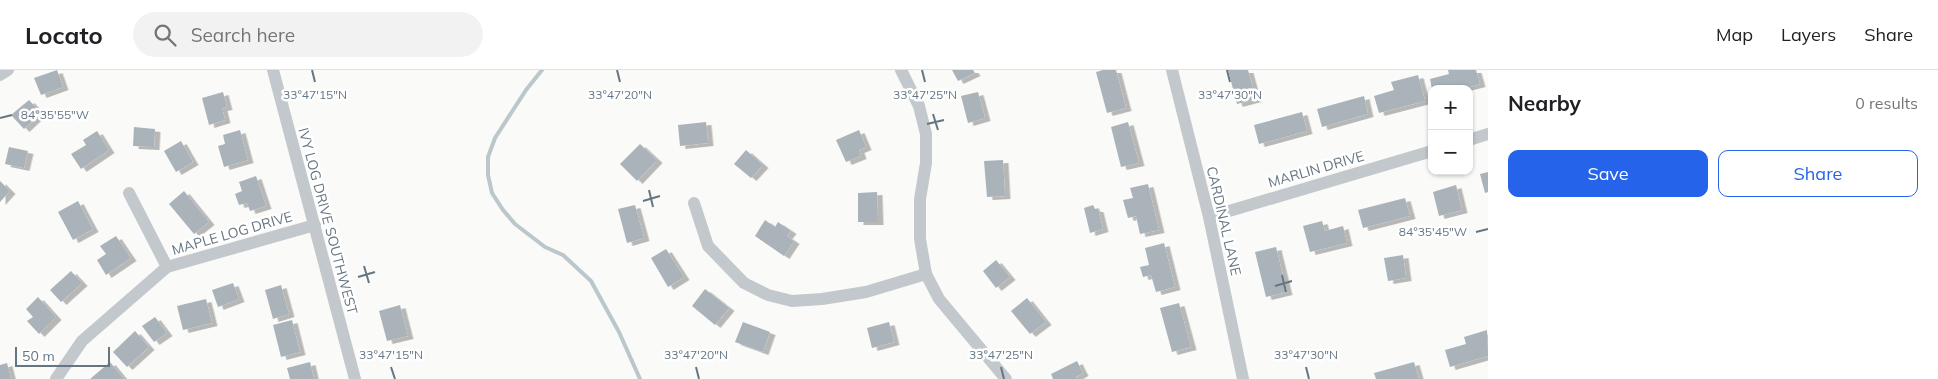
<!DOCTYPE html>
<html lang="en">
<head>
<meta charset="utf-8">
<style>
	:root { --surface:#fff; --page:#f2f2f2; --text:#202124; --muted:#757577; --line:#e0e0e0; --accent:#2563eb }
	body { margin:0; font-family:Mulish,sans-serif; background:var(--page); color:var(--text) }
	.controls { position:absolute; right:15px; top:15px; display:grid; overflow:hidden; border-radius:10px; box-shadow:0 1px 4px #0004 }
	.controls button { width:45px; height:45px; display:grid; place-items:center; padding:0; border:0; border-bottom:1px solid var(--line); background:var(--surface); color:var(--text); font:25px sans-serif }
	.scale { position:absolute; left:15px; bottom:12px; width:95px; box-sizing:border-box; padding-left:5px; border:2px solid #657683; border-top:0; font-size:14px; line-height:18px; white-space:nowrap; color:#657683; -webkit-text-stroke:4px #fff; paint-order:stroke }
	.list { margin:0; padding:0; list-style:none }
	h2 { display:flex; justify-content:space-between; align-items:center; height:65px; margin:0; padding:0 20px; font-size:21px }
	h2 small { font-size:16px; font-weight:400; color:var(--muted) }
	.actions { display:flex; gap:10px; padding:15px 20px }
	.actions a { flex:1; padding:11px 0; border:1px solid var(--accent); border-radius:10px; text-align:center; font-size:18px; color:var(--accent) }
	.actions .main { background:var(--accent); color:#fff }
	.icon { flex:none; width:28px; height:28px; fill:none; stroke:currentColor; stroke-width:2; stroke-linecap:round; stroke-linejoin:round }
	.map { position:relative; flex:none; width:1488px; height:309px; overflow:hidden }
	header { display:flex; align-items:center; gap:30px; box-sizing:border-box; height:70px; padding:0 25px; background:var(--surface); border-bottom:1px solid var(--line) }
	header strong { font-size:24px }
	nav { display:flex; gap:28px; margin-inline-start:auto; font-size:18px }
	.search { width:350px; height:45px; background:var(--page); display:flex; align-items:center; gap:12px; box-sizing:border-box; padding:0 18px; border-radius:28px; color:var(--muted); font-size:19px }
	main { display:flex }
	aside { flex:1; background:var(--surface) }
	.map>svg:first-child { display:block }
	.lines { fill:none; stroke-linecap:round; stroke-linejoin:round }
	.stream { stroke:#bbc7cb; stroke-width:4 }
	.building { fill:#aab3b9; filter:url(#shadow) }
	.street { stroke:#c3c8cc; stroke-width:12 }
	.ticks { fill:none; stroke:#657683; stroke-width:2 }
	.labels { text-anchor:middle; stroke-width:5; stroke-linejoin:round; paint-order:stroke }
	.street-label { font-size:14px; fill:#657683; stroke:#fff }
	.ticks-label { font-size:12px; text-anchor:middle; fill:#657683; stroke:#fff; stroke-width:5; stroke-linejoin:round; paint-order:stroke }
</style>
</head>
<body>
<header>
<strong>Locato</strong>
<div class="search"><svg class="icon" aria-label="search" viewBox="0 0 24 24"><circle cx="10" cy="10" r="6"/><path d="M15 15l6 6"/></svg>Search here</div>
<nav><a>Map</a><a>Layers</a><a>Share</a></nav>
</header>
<main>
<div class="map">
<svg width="1488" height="309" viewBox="0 0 1488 309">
	<defs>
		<filter id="shadow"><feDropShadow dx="5.5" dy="3" stdDeviation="0" flood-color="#0004"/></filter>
	</defs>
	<rect width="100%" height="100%" fill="#fafaf8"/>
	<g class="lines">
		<polyline class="stream" points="542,0 526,20 495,68 488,87 488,105 492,123 503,140 515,154 545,177 563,185 591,211 619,262 640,309"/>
	</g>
	<g class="building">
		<polygon points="57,0 63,17 41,25 34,8"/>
		<polygon points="952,0 973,0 975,3 958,11"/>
		<polygon points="1103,0 1116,0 1126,38 1107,43 1096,2"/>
		<polygon points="1228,0 1248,0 1256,29 1237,34"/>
		<polygon points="1448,0 1476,0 1480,14 1461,19 1432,19 1430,9 1449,4"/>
		<polygon points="1418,5 1425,31 1379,43 1374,26 1394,20 1391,12"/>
		<polygon points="223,22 227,37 222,38 225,50 209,55 202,28"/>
		<polygon points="978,22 985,48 968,53 961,26"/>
		<polygon points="1364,26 1368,44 1322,57 1317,39"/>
		<polygon points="29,30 41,43 24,59 11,45"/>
		<polygon points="1302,42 1307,61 1259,74 1254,55"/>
		<polygon points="706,52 708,73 680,76 678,55"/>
		<polygon points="1128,52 1139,93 1121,97 1111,57"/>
		<polygon points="134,57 155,59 154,77 133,76"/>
		<polygon points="240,60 248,90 224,97 218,76 225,74 223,65"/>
		<polygon points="859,60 866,77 859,80 861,86 846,92 836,70"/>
		<polygon points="97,61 109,80 81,99 71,84 86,75 83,70"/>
		<polygon points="181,71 193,92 176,102 164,81"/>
		<polygon points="640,74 657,90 637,111 620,94"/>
		<polygon points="9,77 28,81 24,98 5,94"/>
		<polygon points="746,80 763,95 751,108 734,94"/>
		<polygon points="1003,90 1005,126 987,127 984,91"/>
		<polygon points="1488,102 1488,122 1485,123 1480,104"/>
		<polygon points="256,106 266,136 250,141 247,133 239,135 235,124 242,121 239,112"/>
		<polygon points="0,111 10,121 0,132"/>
		<polygon points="1148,114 1159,160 1140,164 1136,146 1128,148 1123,130 1133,128 1130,118"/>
		<polygon points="1456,115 1462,140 1439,146 1433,122"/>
		<polygon points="184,121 209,152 194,164 169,134"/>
		<polygon points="877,122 878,152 858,152 858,123"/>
		<polygon points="1405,128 1410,146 1363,158 1358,140"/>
		<polygon points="78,131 93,159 73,170 58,142"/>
		<polygon points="635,135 644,168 627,173 618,139"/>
		<polygon points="1093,135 1095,139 1098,139 1103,159 1090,163 1084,138"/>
		<polygon points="765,150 775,157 778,152 791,161 787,166 794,171 784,186 755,166"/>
		<polygon points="1322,151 1325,161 1343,156 1347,173 1310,182 1303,156"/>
		<polygon points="116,166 131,188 106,205 97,190 106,184 100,176"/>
		<polygon points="1164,173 1175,217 1156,222 1151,205 1143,207 1140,197 1149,195 1145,178"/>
		<polygon points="1276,177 1287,222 1266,227 1255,182"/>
		<polygon points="666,179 684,207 668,217 651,188"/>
		<polygon points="1403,185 1406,208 1388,211 1384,188"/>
		<polygon points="996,190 1010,207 996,218 983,201"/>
		<polygon points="71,201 82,213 61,232 50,220"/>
		<polygon points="233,213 239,229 218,237 212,220"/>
		<polygon points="281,215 289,244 273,249 265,220"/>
		<polygon points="705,219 729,238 715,255 692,236"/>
		<polygon points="38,227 56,247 39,264 27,251 33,247 26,239"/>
		<polygon points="1027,228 1046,252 1030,264 1011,241"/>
		<polygon points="206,229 212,253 183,260 177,236"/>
		<polygon points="1179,233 1191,277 1172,282 1160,238"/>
		<polygon points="400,235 408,266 387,271 379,241"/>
		<polygon points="155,247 167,263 154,272 142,256"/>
		<polygon points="292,250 300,282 281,287 273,255"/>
		<polygon points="743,252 770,262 763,282 735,272"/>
		<polygon points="889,252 894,272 872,278 867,258"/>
		<polygon points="1487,260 1488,286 1450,297 1445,280 1466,274 1464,267"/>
		<polygon points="135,261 149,277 127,297 113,282"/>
		<polygon points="1077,291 1083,303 1076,307 1077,309 1053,309 1051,304"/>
		<polygon points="110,292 124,309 90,309"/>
		<polygon points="310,292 314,309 290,309 287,298"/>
		<polygon points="1414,292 1419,309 1376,309 1374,303"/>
		<polygon points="7,293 11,309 0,309 0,295"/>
	</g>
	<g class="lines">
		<g class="street">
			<polyline points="273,0 355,309"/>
			<polyline points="901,0 919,36 926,64 926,93 920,129 920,169 926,204 939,229 1006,309"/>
			<polyline points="1172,0 1209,147 1243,309"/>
			<polyline points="0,5 8,0"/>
			<polyline points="1469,70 1488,64"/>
			<polyline points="129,123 167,197"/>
			<polyline points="694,133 708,176 744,213 768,225 792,231 822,229 866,222 926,204"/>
			<polyline points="1209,147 1432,81"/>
			<polyline points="56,309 82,271 167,197 315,155"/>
		</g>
	</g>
	<path class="ticks" d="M312 0 315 12M617 0 620 12M922 0 925 12M1227 0 1230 12M933 44 938 60M0 48 12 45M927 54 944 50M649 120 653 137M643 131 660 126M1476 162 1488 159M364 196 369 213M1282 205 1286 222M358 207 375 202M1275 216 1292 211M391 297 395 309M696 297 699 309M1001 297 1004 309M1306 297 1309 309"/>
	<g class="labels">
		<g class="street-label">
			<text transform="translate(1316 99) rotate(-16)" y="5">MARLIN DRIVE</text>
			<text transform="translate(328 151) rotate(75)" y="5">IVY LOG DRIVE SOUTHWEST</text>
			<text transform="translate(1224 151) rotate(77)" y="5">CARDINAL LANE</text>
			<text transform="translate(232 163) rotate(-16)" y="5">MAPLE LOG DRIVE</text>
		</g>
	</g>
	<g class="ticks-label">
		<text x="315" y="29">33°47'15"N</text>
		<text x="620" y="29">33°47'20"N</text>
		<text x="925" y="29">33°47'25"N</text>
		<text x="1230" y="29">33°47'30"N</text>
		<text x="55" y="49">84°35'55"W</text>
		<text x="1433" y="166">84°35'45"W</text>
		<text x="391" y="289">33°47'15"N</text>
		<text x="696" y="289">33°47'20"N</text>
		<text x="1001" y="289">33°47'25"N</text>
		<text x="1306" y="289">33°47'30"N</text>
	</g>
</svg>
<div class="controls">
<button>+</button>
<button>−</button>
</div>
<div class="scale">50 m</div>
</div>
<aside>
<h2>Nearby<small>0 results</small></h2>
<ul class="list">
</ul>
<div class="actions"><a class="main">Save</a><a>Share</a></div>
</aside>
</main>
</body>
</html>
